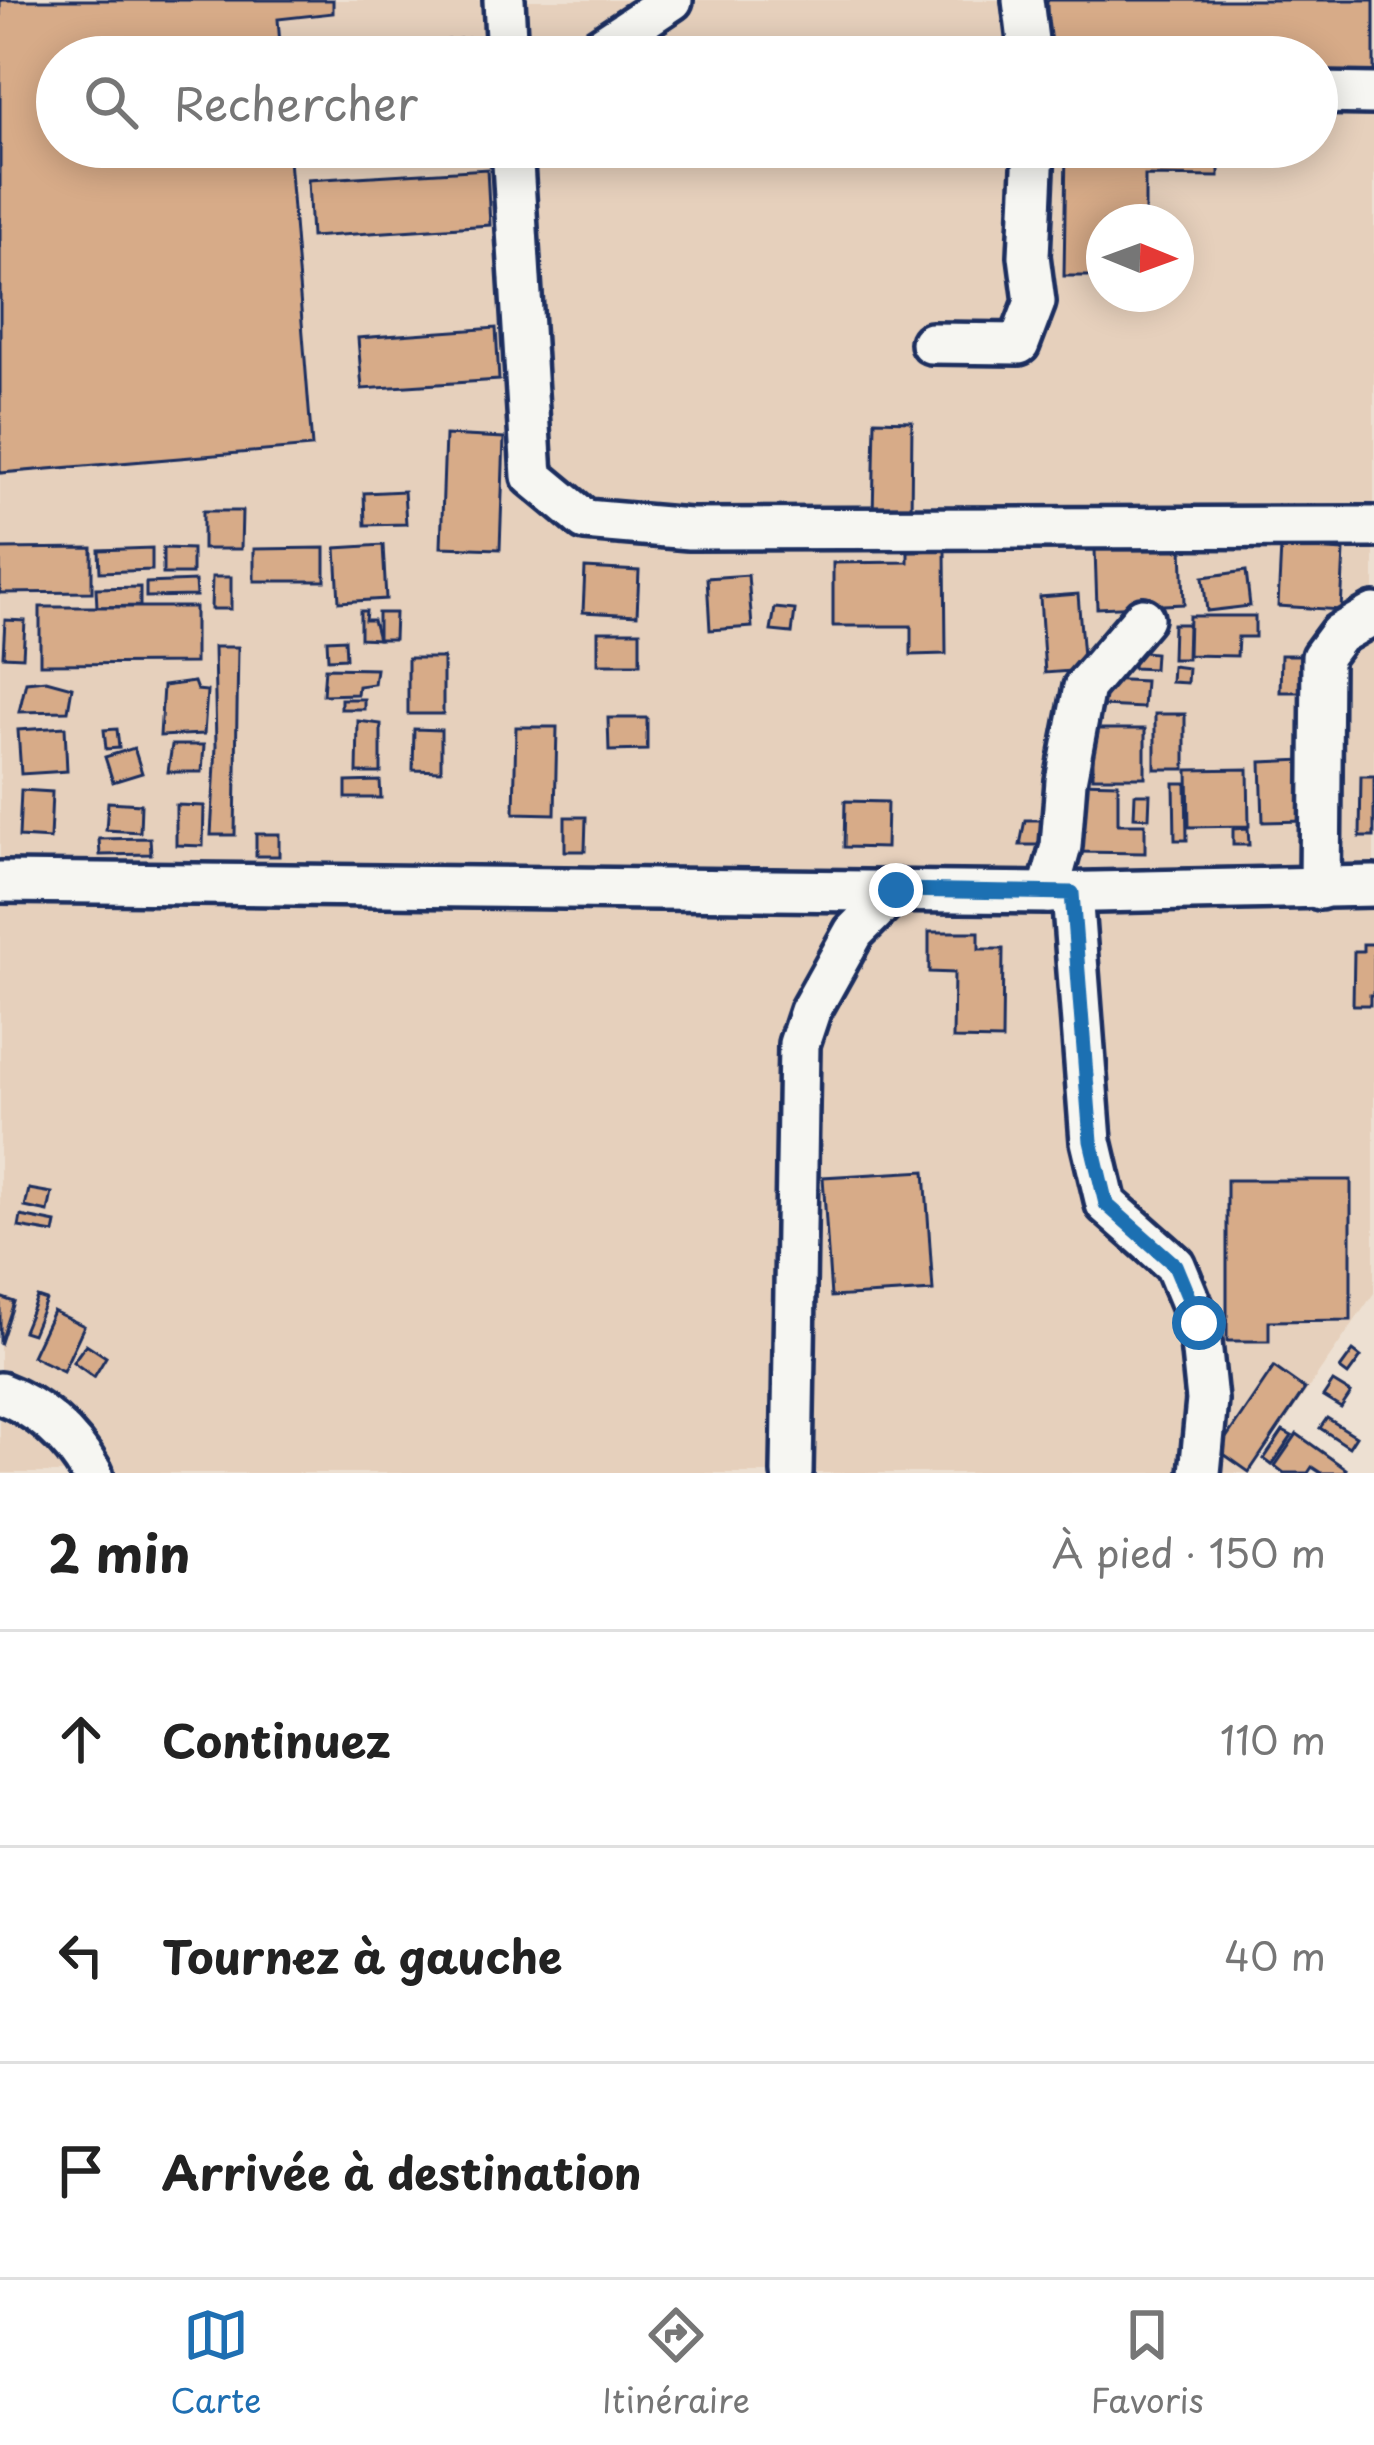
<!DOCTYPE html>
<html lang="fr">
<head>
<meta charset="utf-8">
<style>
	:root { --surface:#fff; --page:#f2f2f2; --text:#222; --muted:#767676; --line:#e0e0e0; --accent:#1f6fb2 }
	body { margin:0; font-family:"Playpen Sans",sans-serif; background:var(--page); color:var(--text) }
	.compass { position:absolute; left:1086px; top:204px; width:108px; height:108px; border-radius:50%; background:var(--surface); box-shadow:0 6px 30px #0003; rotate:91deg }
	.stop { position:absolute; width:36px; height:36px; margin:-27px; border:9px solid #1f6fb2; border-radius:50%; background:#fff }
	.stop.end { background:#1f6fb2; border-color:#fff; box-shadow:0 3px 12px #0008 }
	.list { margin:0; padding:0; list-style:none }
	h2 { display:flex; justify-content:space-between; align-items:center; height:156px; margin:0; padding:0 48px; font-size:51px }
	h2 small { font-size:39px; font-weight:400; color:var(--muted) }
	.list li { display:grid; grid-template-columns:78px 1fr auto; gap:36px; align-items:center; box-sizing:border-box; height:216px; padding:0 48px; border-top:3px solid var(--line) }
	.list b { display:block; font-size:45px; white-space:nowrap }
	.list em { font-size:39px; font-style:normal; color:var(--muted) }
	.icon { flex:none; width:66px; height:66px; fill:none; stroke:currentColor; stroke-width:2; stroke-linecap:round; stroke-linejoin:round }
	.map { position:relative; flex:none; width:1374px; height:1473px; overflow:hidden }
	.search { position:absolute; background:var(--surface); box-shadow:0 6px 30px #0003; left:36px; right:36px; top:36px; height:132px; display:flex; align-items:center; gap:30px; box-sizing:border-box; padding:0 42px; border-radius:66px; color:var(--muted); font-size:45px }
	.sheet { height:804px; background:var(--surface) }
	nav { display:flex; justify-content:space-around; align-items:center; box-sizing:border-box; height:168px; border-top:3px solid var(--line); background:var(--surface); font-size:33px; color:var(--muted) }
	nav a { display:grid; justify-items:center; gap:6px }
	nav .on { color:var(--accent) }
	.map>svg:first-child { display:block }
	.built { fill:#e6d0bc; fill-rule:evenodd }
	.building { fill:#d7ab88; stroke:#1b2f5e; stroke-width:3 }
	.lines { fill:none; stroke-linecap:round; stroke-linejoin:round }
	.minor-casing { stroke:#1b2f5e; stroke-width:48 }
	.minor { stroke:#f6f6f2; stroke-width:39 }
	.route { stroke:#1f6fb2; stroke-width:15 }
</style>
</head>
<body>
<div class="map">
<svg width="1374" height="1473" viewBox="0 0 1374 1473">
	<rect width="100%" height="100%" fill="#ede0d2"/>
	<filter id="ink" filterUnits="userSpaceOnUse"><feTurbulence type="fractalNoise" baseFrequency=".00833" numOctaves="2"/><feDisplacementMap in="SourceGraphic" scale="24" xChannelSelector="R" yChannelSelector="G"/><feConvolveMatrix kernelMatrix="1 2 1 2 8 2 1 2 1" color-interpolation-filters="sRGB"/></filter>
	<g filter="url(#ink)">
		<path class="built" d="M0 0H1374V1293L1250 1473H0ZM57 57H1317V147H57ZM1104 222H1176V294H1104Z"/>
		<g class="building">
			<polygon points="0,0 333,0 333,13 278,19 281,57 57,57 57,147 288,147 312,447 0,473"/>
			<polygon points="1047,0 1374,0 1374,81 1317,80 1317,57 1047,57"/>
			<polygon points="473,38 475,57 337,57 336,51"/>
			<polygon points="1066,147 1219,147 1219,177 1145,176 1145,222 1104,222 1104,276 1064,276"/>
			<polygon points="487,169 490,225 311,237 308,180"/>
			<polygon points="496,328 499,380 362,389 358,338"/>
			<polygon points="875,420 912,421 911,519 873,518"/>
			<polygon points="445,435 504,438 500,549 441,547"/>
			<polygon points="404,491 406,524 365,525 364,493"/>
			<polygon points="203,511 242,511 241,549 203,549"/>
			<polygon points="383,545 386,599 339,602 336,548"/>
			<polygon points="1182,546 1184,604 1097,608 1095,549"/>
			<polygon points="1281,547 1344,551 1341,610 1278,606"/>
			<polygon points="92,548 92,592 0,593 0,549"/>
			<polygon points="152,548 152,570 100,572 99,550"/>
			<polygon points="163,548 192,549 192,574 163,574"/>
			<polygon points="325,548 325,581 254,581 254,549"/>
			<polygon points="945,550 946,654 911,655 911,626 833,626 833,563 908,562 908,551"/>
			<polygon points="585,568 639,571 637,615 583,612"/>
			<polygon points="1246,571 1250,606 1207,611 1203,577"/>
			<polygon points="748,575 752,627 710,630 707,578"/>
			<polygon points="212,577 231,577 231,609 211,609"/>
			<polygon points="195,581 196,596 146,597 146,583"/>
			<polygon points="140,587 140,606 97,607 96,588"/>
			<polygon points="1078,594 1084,670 1045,673 1040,597"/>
			<polygon points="40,607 195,607 195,663 40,664"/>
			<polygon points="775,608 795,610 792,633 771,631"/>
			<polygon points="360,611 366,611 365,620 373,620 378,639 360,638"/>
			<polygon points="378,613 395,613 394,639 378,639"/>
			<polygon points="1189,616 1255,616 1255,637 1238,637 1237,656 1188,655"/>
			<polygon points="5,620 25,621 23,657 3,656"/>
			<polygon points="1173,624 1188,624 1187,659 1172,659"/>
			<rect x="598" y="631" width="42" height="33"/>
			<polygon points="345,639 346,658 328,659 327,640"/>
			<polygon points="214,647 238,647 235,835 211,835 216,746"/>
			<polygon points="1134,651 1155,653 1154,669 1133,668"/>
			<polygon points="1281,655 1302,655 1302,692 1280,692"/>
			<rect x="408" y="658" width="35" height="56"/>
			<polygon points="1172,666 1188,668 1187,683 1171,682"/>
			<polygon points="325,668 376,669 374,684 358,686 357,694 323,695"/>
			<polygon points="1103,679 1145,681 1143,708 1102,706"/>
			<polygon points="46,680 72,687 68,711 19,712 26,682"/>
			<polygon points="194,682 197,690 207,691 204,734 160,736 163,686"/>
			<rect x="341" y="699" width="23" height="10"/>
			<rect x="1155" y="714" width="30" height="55"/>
			<polygon points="608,718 647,718 647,750 609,751"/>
			<polygon points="358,721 381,724 381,773 357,773"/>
			<polygon points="65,727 67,771 21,774 18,730"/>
			<polygon points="516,727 557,727 555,814 514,813"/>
			<polygon points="117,729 119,748 106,749 104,730"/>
			<polygon points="414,729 441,730 441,771 413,770"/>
			<rect x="1093" y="729" width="52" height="48"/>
			<polygon points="172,745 204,745 202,772 168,772"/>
			<polygon points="134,748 142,773 113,782 105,757"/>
			<polygon points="1304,760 1306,821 1263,822 1261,762"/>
			<polygon points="1248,769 1249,826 1189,827 1188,770"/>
			<polygon points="1361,776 1374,776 1374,837 1360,837"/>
			<polygon points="380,781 381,798 346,798 346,782"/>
			<polygon points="1077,782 1118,783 1118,824 1145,824 1145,853 1076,852"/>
			<polygon points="1174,783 1186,783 1187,840 1175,840"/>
			<polygon points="21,790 52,792 50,839 19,837"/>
			<polygon points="1135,794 1150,794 1149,818 1134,817"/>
			<polygon points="845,801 887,802 886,848 844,847"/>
			<polygon points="108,802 141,804 140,832 106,830"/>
			<polygon points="176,805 204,806 203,846 176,845"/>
			<polygon points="565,817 586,817 585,851 565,851"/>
			<polygon points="1025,820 1043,820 1042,845 1020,845"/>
			<polygon points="1248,828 1249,845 1233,845 1233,829"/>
			<rect x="256" y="834" width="23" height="22"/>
			<polygon points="150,838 151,854 100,855 99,839"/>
			<polygon points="929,932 979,932 979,949 1003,949 1002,1040 953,1039 954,973 929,972"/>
			<polygon points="1363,944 1374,944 1374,995 1370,995 1370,1005 1353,1005 1354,951 1363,951"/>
			<polygon points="925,1171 933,1291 831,1297 823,1177"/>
			<polygon points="1227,1180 1351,1180 1351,1320 1269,1321 1269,1341 1227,1341"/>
			<polygon points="29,1189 52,1193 48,1212 25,1207"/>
			<polygon points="21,1216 56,1223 54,1233 19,1227"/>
			<polygon points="0,1297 14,1302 0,1345"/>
			<polygon points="37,1297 46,1300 32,1334 23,1331"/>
			<polygon points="53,1311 84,1326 63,1371 32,1356"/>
			<polygon points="86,1344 106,1357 94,1377 73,1362"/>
			<polygon points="1353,1351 1361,1357 1348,1375 1340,1369"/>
			<polygon points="1274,1367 1305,1389 1249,1472 1218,1450"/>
			<polygon points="1333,1382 1351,1393 1341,1408 1323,1397"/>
			<polygon points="1327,1418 1356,1436 1349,1447 1320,1428"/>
			<polygon points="1283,1431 1292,1436 1272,1465 1264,1459"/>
			<polygon points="1297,1434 1346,1469 1343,1473 1321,1473 1312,1467 1308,1473 1284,1473 1275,1466"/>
		</g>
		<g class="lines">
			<g class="minor-casing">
				<g id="minor">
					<polyline points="504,0 507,57"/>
					<polyline points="1023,0 1030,57"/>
					<polyline points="586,57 672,0"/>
					<polyline points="1317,93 1374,94"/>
					<polyline points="512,147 532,476 585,520 689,529 1374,527"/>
					<polyline points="931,343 1019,344 1035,302 1029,256 1034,147"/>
					<polyline points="0,882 1048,893 1374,886"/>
					<polyline points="1320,889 1322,657 1339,634 1374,614"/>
					<polyline points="1048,893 1061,846 1066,781 1084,687 1143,618"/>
					<polyline points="1072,893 1091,1141 1106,1204 1175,1265 1199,1323 1207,1400 1200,1473"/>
					<path d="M0 1393C40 1408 71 1436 92 1473"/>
					<polyline points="792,1473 799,1044 810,1011 854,932 896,890"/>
				</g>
			</g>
			<use href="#minor" class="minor"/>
		</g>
	</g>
	<g class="lines" filter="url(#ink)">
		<polyline class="route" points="896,890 1072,893 1091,1141 1106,1204 1175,1265 1199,1323"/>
	</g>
</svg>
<svg class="compass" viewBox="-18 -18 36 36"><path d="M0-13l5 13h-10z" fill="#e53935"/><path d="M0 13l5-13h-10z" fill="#767676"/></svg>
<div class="stop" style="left:1199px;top:1323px"></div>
<div class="stop end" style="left:896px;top:890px"></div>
<div class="search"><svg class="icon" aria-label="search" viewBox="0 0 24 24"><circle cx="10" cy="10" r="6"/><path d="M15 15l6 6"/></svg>Rechercher</div>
</div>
<section class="sheet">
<h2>2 min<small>À pied · 150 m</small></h2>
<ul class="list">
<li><svg class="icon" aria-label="ahead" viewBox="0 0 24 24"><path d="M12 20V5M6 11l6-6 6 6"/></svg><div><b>Continuez</b></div><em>110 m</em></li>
<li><svg class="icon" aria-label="left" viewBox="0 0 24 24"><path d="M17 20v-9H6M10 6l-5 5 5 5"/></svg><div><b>Tournez à gauche</b></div><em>40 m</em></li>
<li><svg class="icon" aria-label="arrive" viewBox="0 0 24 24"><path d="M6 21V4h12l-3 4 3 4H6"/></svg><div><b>Arrivée à destination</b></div></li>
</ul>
</section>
<nav>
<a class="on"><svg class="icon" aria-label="map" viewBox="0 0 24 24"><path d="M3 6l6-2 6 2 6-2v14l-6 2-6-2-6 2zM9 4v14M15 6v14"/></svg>Carte</a>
<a><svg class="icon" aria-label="directions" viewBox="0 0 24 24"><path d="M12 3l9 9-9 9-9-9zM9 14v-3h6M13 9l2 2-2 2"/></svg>Itinéraire</a>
<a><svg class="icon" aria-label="saved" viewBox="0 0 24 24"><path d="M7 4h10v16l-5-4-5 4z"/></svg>Favoris</a>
</nav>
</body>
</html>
